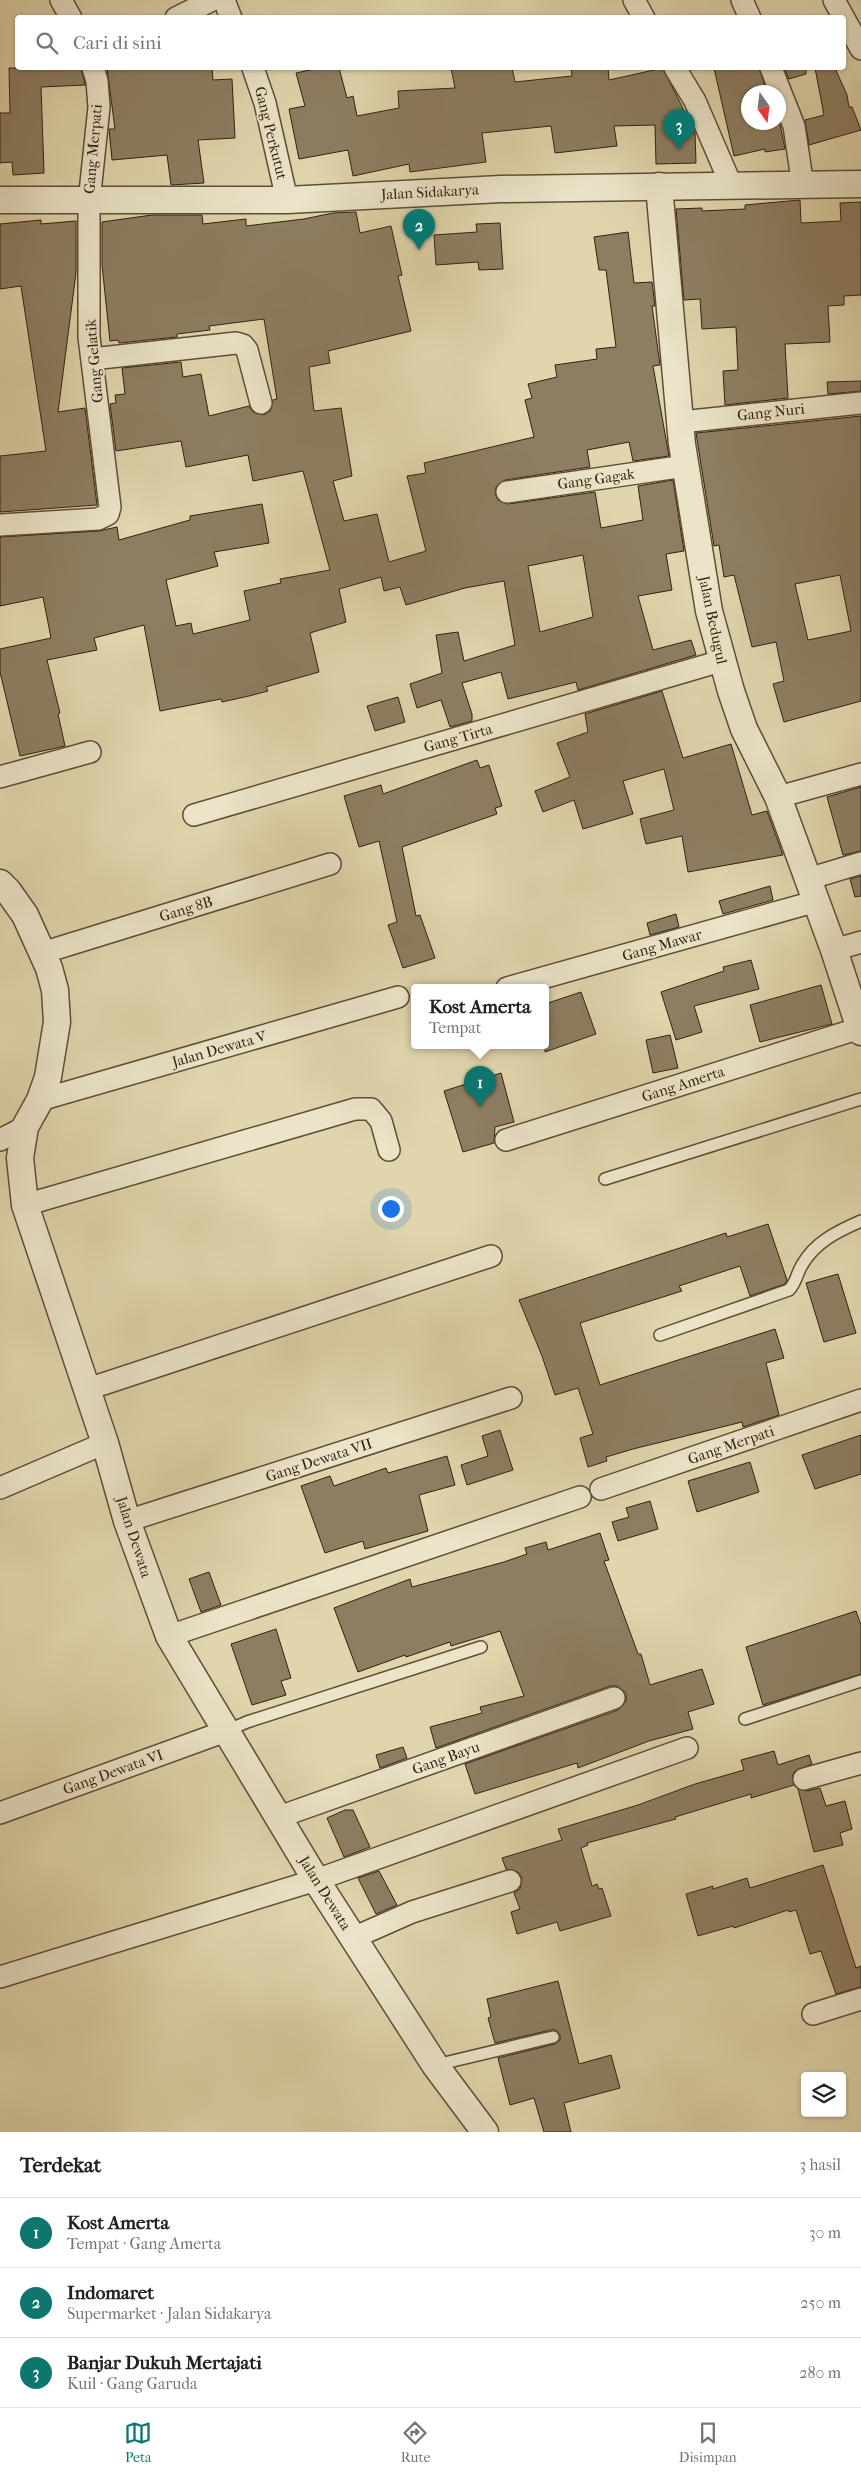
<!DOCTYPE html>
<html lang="id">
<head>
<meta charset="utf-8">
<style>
	:root { --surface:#fff; --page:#f2f2f2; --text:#202124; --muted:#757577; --line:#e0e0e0; --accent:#0f766e }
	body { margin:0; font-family:"IM FELL French Canon",serif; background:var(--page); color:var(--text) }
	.controls { position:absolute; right:15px; bottom:15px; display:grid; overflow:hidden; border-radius:5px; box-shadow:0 1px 4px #0004 }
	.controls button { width:45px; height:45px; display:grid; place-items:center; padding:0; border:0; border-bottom:1px solid var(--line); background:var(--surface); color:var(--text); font:25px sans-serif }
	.compass { position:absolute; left:741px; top:85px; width:45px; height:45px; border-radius:50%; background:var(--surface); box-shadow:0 1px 4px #0004; rotate:166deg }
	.you { position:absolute; left:390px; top:1208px; width:18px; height:18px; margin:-12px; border:4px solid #fff; border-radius:50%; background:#1a73e8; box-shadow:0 0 0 8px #1a73e833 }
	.badge { display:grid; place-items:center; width:32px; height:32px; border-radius:50%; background:var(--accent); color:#fff; font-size:16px; font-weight:700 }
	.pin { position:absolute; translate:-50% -41px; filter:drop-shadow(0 1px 2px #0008) }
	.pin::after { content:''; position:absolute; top:26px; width:18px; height:15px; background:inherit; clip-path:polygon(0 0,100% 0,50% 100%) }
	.popup { position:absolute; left:411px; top:984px; width:138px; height:65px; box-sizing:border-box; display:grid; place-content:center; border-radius:5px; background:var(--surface); filter:drop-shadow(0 1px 4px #0005); font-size:16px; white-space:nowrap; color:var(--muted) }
	.popup b { font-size:19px; color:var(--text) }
	.popup::after { content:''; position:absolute; left:50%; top:100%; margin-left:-10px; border:10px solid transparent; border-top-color:var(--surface) }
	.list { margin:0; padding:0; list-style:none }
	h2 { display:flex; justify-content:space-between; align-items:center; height:65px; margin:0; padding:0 20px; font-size:21px }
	h2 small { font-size:16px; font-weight:400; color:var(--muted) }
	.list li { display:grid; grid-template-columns:32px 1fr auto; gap:15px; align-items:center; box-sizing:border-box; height:70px; padding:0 20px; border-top:1px solid var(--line) }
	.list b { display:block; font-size:19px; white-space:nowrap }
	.list p { margin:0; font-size:16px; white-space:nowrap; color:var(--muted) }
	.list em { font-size:16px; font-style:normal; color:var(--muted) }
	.icon { flex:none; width:28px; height:28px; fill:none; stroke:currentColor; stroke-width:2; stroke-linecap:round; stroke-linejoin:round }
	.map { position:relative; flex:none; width:861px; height:2132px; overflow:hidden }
	.search { position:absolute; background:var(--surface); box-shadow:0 1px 4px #0004; left:15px; right:15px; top:15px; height:55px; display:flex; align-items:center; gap:12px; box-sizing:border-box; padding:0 18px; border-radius:5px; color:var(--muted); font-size:19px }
	.sheet { height:275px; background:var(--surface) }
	nav { display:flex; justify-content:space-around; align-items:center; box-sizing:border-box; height:70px; border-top:1px solid var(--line); background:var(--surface); font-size:14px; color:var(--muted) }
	nav a { display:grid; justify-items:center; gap:2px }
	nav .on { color:var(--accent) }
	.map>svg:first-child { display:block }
	.building { fill:#8d7e62; stroke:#332011; fill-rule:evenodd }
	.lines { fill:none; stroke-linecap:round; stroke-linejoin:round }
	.service-casing { stroke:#5e4d38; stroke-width:14 }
	.minor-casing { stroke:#5e4d38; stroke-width:24 }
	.tertiary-casing { stroke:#5e4d38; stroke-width:29 }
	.service { stroke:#ebe4c9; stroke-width:11 }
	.minor { stroke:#ebe4c9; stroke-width:21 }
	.tertiary { stroke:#ebe4c9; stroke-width:26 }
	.labels { text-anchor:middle; stroke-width:4; stroke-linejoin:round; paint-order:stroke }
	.street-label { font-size:15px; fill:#332011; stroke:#ebe4c9 }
</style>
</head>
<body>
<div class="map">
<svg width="861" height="2132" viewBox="0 0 861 2132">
	<rect width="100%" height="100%" fill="#e0d5ac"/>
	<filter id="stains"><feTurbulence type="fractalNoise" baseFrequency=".004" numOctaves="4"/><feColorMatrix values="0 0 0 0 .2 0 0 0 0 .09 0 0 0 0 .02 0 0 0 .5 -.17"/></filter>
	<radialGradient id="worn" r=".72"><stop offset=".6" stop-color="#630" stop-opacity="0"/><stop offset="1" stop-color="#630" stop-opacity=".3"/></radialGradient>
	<g class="building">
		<polygon points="9,68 81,68 85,85 41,87 44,173 13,175 12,162 0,163 0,113 10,113"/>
		<polygon points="107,68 212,68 213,80 232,79 235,138 198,140 204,183 171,185 167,155 112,160 109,129 115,129"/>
		<polygon points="319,68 339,68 347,98 353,96 357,116 399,108 398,91 455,88 451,68 512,68 515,82 572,76 571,68 608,68 609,80 663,68 695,133 696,163 656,164 655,125 614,126 617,146 555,153 551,126 482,133 486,162 410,172 409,164 353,176 348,150 299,159 289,109 305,106 296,73"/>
		<polygon points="714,68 759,68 767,92 748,92 748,122 780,124 785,149 765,152 765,149 734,156"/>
		<polygon points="784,68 806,68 806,74 789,79"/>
		<polygon points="815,68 835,68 847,95 849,107 852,107 861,130 809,145 805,120 824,115"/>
		<polygon points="800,200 801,223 841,221 840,203 861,202 861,295 844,296 844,305 828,306 830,342 785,344 788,398 725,405 723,371 738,370 736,327 702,329 700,299 684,300 676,209 702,208 702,211 745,209 745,205"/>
		<path d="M356 212 360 233 391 226 402 275 398 276 411 331 328 351 330 363 309 367 314 411 341 408 352 476 333 481 344 521 377 514 389 562 426 551 407 476 426 473 424 463 534 437 525 400 532 398 528 384 557 377 555 365 597 359 596 349 616 347 606 270H599L594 237 628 232 634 283 652 282 655 306H652L660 365 653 366 669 456 633 461 629 442 587 450 590 467 505 480 496 487 495 494 498 500 508 504 595 492 601 528 643 520 638 486 673 480 684 551 666 554 672 590 638 596 653 650 691 640 696 655 578 690 576 682 508 699 501 672 462 683 472 714V721L450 727 441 700 417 708 410 684 442 673 436 635 458 632 464 661 515 645 504 581 465 588 406 605 400 587 384 591 381 577 339 589 346 622 310 633 319 672 266 687 268 691 249 696 222 702 221 699 160 711 144 625 94 638 97 650 47 660 60 713 58 714 65 746 20 756 0 672V649L51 638 43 597 0 606V537L99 531 117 527 119 540 190 520V516L262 504 269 543 214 552 218 566 166 580 176 626 191 623 193 634 250 620 244 591 281 583 280 579 330 570 303 471 253 481 248 455 186 467 181 441 116 451 110 404 116 403 115 395 125 394 122 368 181 362 183 377 201 374 209 416 249 406 253 412 264 415 270 411 273 400 277 399 264 319 209 326 210 330 177 334V337L119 343 118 340 110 341 102 265V222L152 215H202L203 224 246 219V226L304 219 333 213ZM583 555 593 617 540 632 528 566Z"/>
		<polygon points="41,220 41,224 76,221 76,273 58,412 85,408 97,505 0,512 0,456 46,451 21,286 0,289 0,224"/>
		<polygon points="500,223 503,269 479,270 478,262 436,265 434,235 477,232 476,224"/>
		<polygon points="861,381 861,391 828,394 827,382"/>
		<path d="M861 416V701L784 722 773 684 784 681 776 642 752 647 734 575 724 577 719 545 714 546 696 433ZM840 575 851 631 808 640 795 584Z"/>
		<polygon points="662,691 683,758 731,744 752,815 767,811 783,855 688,872 682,836 646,844 640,819 674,810 664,769 623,781 633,814 583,829 574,800 543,812 535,791 570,777 557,743 588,732 585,714"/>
		<polygon points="398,697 405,722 375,731 367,706"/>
		<polygon points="477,760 480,768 489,765 502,806 495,808 497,814 402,847 416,916 420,915 435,958 403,968 388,925 397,922 379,841 359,847 344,796 381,785 383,794"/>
		<polygon points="861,787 861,851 843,855 827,797"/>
		<polygon points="861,876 861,896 855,897 850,879"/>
		<polygon points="770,886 773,900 723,914 719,901"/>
		<polygon points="676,914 679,927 650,935 647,923"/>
		<polygon points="751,960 759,989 694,1006 702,1032 676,1040 661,992 724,971 723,967"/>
		<polygon points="821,985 832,1024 760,1042 750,1005"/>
		<polygon points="581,992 596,1034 545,1052 545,1004"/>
		<polygon points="670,1035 678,1068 653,1073 646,1040"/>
		<polygon points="501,1073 514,1122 495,1127 494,1143 463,1152 444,1091"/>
		<polygon points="768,1224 787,1280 785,1284 750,1296 740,1266 679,1286 682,1291 580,1323 600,1385 775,1329 784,1358 766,1363 779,1415 743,1427 742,1422 633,1449 606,1457 607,1461 588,1467 580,1438 593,1434 578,1388 555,1395 542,1356 519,1300 726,1233 727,1237"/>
		<polygon points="838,1274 856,1333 824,1342 806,1283"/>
		<polygon points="500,1430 513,1470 467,1485 461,1465 488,1456 482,1436"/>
		<polygon points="861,1435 861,1474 815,1489 802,1455"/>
		<polygon points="447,1456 455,1485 419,1495 428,1531 365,1549 363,1541 325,1553 301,1486 330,1476 334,1486 386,1468 388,1473"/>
		<polygon points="750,1462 759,1492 697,1512 688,1481"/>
		<polygon points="650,1501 658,1529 618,1541 612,1522 629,1517 626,1508"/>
		<polygon points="600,1533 609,1560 604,1561 638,1654 641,1654 650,1685 702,1669 714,1704 688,1712 693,1729 649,1741 578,1768 577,1763 475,1794 465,1764 618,1710 626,1701 626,1693 617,1686 610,1686 436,1748 430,1727 482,1713 480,1707 524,1696 500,1631 451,1646 450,1642 406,1657 405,1655 358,1672 334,1608 410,1579 412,1587 504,1562 527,1554 525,1548 546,1542 548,1550"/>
		<polygon points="209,1572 221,1605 201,1612 189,1579"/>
		<polygon points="856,1611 861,1625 861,1674 763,1705 746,1647"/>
		<polygon points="276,1629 291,1678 281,1681 286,1695 252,1705 231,1644"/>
		<polygon points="403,1747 407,1758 380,1768 376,1755"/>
		<polygon points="774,1751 778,1765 809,1755 812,1764 795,1771 792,1776 794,1785 751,1798 751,1794 675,1817 676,1819 587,1843 588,1845 581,1848 592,1886 597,1884 599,1889 602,1888 611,1916 560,1931 557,1922 517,1934 511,1912 520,1909 514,1893 520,1889 522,1878 518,1872 506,1869 502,1858 562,1840 558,1829 638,1805 695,1784 744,1770 741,1760"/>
		<polygon points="820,1788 826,1806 845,1801 852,1829 840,1833 843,1845 814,1852 798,1789 807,1791"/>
		<polygon points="345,1810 353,1810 370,1847 344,1857 327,1818"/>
		<polygon points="823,1865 856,1968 861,1966 861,1987 836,1994 821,1951 810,1954 796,1910 789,1912 788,1910 734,1928 733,1926 698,1936 686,1894 713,1886 713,1889 747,1878 750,1888"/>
		<polygon points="379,1871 397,1905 376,1914 358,1878"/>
		<polygon points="558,1981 579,2064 611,2055 620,2088 564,2103 571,2132 544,2132 534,2098 510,2105 498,2058 555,2044 560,2040 560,2035 556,2030 551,2030 495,2043 488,2018 491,2017 487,1999"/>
	</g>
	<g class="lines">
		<g class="service-casing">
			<g id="service">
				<polyline points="605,1179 861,1099"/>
				<path d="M660 1335 789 1290C796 1283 797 1273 802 1265 815 1242 838 1231 861 1221"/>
				<polyline points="745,1719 861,1681"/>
				<polyline points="226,1731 247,1722 481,1647"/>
				<polyline points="436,2065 553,2037"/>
			</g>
		</g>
		<g class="minor-casing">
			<g id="minor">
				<polyline points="61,0 71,18"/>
				<polyline points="224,0 231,18"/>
				<polyline points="634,0 644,18"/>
				<polyline points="742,0 750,18"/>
				<polyline points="834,0 861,49"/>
				<polyline points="176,18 212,0"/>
				<polyline points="253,68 265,103 287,200"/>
				<polyline points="675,68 695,101 732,187"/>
				<polyline points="771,68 794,126 803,186"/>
				<polyline points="92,359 236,343 243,345 247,350 261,403"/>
				<polyline points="681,422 861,403"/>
				<polyline points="507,492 685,466"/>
				<polyline points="0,525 98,519 108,514 110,507 89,337 89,202 99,107 97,81 93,68"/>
				<polyline points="0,777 90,752"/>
				<polyline points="778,797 861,774"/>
				<polyline points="194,815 721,661"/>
				<polyline points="808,879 861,863"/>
				<polyline points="834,950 861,942"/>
				<polyline points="42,953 330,864"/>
				<polyline points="507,988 817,901"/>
				<polyline points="40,1100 398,997"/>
				<polyline points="0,1140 25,1127"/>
				<polyline points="506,1140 860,1028"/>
				<polyline points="25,1205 355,1109 371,1109 381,1121 389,1150"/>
				<polyline points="88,1389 491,1256"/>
				<polyline points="0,1488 105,1443"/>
				<polyline points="601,1489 861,1400"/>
				<polyline points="127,1521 511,1398"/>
				<polyline points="169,1636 580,1497"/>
				<polyline points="804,1779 861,1763"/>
				<polyline points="0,1813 226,1731"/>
				<polyline points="279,1817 614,1698"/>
				<polyline points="353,1938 412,1912 510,1881"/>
				<polyline points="0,1977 316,1880 687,1748"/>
				<polyline points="813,2014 861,1999"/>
			</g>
		</g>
		<g class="tertiary-casing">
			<g id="tertiary">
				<polyline points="659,186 682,444 709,611 731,691 744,729 778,797 834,950 861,1032"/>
				<polyline points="0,200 287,200 501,189 861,184"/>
				<polyline points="0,883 8,891 25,915 49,968 55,990 57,1022 48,1077 40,1100 25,1127 20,1158 25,1205 105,1443 127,1521 169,1636 316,1880 435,2065 485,2132"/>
			</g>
		</g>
		<use href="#service" class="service"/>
		<use href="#minor" class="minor"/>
		<use href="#tertiary" class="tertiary"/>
	</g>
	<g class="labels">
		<g class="street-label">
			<text transform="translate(271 133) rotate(76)" y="5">Gang Perkutut</text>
			<text transform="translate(93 149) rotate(-85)" y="5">Gang Merpati</text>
			<text transform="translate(430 192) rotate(-3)" y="5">Jalan Sidakarya</text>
			<text transform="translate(94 361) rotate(-95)" y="5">Gang Gelatik</text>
			<text transform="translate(771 412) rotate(-6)" y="5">Gang Nuri</text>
			<text transform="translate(596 479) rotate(-8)" y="5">Gang Gagak</text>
			<text transform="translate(713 620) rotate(78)" y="5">Jalan Bedugul</text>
			<text transform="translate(458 738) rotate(-16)" y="5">Gang Tirta</text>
			<text transform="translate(186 909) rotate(-17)" y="5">Gang 8B</text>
			<text transform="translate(662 945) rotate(-16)" y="5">Gang Mawar</text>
			<text transform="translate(219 1049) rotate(-16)" y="5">Jalan Dewata V</text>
			<text transform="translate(683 1084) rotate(-18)" y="5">Gang Amerta</text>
			<text transform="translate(731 1445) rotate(-19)" y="5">Gang Merpati</text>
			<text transform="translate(319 1460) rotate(-18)" y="5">Gang Dewata VII</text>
			<text transform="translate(134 1537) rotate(72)" y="5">Jalan Dewata</text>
			<text transform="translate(446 1758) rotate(-20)" y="5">Gang Bayu</text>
			<text transform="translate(113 1772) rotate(-20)" y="5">Gang Dewata VI</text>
			<text transform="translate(325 1893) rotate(58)" y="5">Jalan Dewata</text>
		</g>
	</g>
	<rect width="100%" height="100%" filter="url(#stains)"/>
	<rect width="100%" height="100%" fill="url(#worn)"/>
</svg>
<div class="controls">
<button><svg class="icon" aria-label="layers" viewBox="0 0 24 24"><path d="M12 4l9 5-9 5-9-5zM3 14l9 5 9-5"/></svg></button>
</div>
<svg class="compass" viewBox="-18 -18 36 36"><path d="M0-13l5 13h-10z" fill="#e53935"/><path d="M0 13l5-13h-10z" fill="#757577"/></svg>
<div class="you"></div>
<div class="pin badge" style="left:480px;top:1107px">1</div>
<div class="popup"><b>Kost Amerta</b>Tempat</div>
<div class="pin badge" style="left:419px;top:250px">2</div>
<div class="pin badge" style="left:679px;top:150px">3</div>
<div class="search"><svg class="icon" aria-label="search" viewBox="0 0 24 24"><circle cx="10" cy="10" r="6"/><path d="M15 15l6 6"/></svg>Cari di sini</div>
</div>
<section class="sheet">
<h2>Terdekat<small>3 hasil</small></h2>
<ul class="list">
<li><span class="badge">1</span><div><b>Kost Amerta</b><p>Tempat · Gang Amerta</p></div><em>30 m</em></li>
<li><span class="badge">2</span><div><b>Indomaret</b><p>Supermarket · Jalan Sidakarya</p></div><em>250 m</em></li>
<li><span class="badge">3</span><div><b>Banjar Dukuh Mertajati</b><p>Kuil · Gang Garuda</p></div><em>280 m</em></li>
</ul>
</section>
<nav>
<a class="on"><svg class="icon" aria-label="map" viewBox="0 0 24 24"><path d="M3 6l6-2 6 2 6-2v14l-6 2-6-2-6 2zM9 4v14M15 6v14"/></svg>Peta</a>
<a><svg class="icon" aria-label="directions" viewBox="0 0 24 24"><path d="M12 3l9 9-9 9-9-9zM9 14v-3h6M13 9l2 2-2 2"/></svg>Rute</a>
<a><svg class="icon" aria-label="saved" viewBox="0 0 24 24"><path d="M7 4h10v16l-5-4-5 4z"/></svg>Disimpan</a>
</nav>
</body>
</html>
